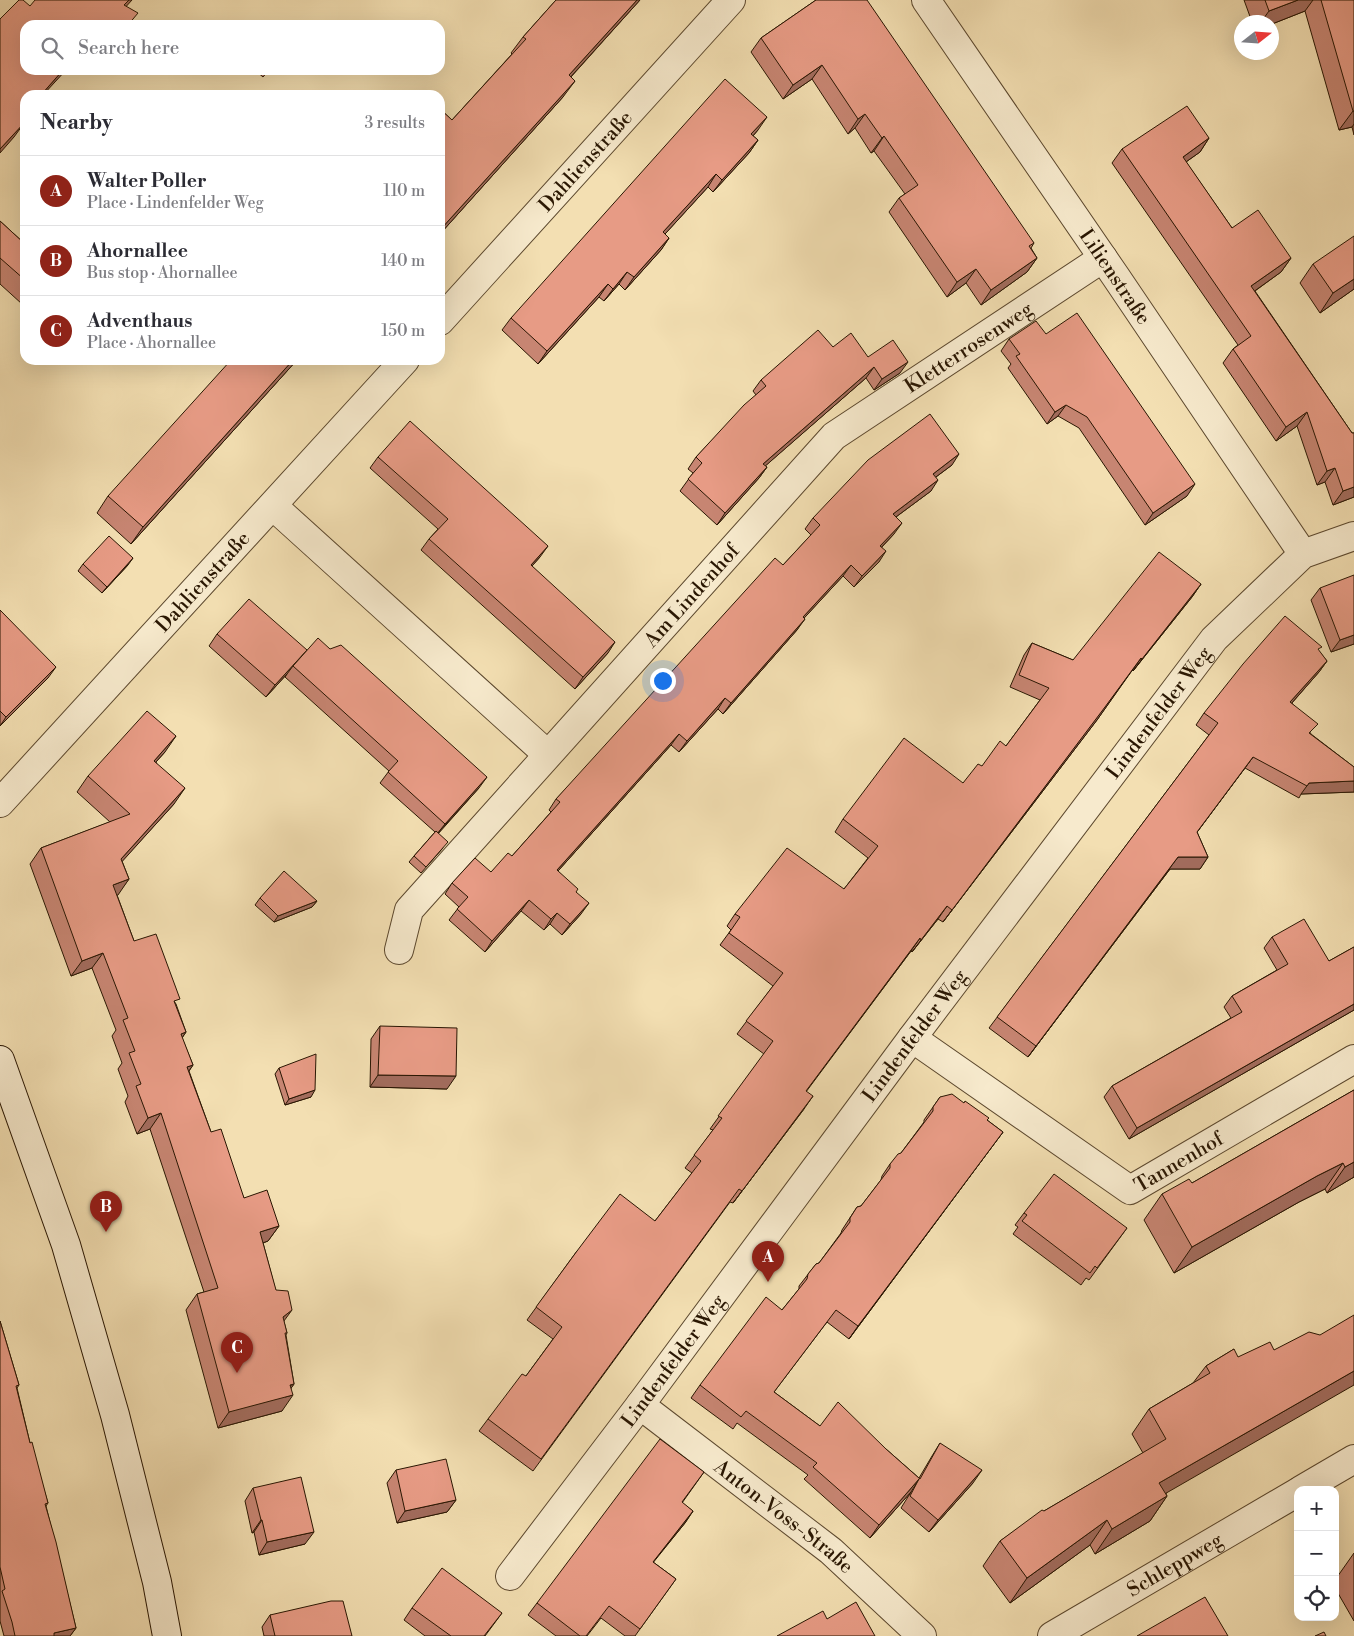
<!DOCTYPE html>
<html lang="en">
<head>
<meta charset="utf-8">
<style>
	:root { --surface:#fff; --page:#f7f7f7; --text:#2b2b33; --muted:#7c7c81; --line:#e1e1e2; --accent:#8f2418 }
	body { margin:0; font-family:"Libre Bodoni",serif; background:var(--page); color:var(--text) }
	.controls { position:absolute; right:15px; bottom:15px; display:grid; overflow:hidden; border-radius:10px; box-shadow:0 5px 20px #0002 }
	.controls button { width:45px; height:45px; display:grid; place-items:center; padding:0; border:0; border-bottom:1px solid var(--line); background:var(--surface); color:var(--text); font:25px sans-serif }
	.compass { position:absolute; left:1234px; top:15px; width:45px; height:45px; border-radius:50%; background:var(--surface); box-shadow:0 5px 20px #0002; rotate:73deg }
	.you { position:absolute; left:662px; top:680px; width:18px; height:18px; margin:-12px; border:4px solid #fff; border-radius:50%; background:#1a73e8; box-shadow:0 0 0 8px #1a73e833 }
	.badge { display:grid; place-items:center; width:32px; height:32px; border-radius:50%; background:var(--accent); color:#fff; font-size:16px; font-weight:700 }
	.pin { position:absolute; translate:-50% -41px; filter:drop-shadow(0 1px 2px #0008) }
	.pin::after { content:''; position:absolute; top:26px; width:18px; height:15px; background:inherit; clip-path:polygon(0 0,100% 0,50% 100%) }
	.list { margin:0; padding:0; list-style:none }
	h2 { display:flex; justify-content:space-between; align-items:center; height:65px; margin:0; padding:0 20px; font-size:21px }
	h2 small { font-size:16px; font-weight:400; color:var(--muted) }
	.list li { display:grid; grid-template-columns:32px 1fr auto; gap:15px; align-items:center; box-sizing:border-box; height:70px; padding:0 20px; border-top:1px solid var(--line) }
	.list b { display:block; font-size:19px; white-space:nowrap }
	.list p { margin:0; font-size:16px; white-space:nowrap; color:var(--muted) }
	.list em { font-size:16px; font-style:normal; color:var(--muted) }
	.icon { flex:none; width:28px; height:28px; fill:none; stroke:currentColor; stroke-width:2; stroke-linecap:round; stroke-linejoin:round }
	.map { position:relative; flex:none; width:1354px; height:1636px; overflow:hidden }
	.search { position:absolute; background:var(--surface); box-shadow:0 5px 20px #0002; left:20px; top:20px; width:425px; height:55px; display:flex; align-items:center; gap:12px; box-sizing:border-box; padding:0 18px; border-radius:15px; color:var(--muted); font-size:19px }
	.panel { position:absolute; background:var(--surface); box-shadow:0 5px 20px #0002; left:20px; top:90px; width:425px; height:275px; border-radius:15px }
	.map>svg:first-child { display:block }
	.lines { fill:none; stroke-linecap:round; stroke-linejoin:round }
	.minor-casing { stroke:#5c482e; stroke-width:30 }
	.secondary-casing { stroke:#291602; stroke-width:30 }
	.minor { stroke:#f7eacd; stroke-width:28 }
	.secondary { stroke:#f7eacd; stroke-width:28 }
	.wall { fill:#c78572; stroke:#291602 }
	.shaded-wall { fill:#a26c5d; stroke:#291602 }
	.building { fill:#e79b85; stroke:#291602 }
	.labels { text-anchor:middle; stroke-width:5; stroke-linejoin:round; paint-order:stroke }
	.street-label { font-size:20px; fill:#291602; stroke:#f7eacd }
</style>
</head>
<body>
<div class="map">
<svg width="1354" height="1636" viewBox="0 0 1354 1636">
	<rect width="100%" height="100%" fill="#f3dfb2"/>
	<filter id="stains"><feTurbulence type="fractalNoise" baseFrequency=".004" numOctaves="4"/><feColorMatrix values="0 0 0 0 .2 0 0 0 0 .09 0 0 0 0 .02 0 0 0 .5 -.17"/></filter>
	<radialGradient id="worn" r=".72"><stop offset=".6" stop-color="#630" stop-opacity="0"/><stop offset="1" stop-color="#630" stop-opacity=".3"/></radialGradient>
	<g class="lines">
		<g class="minor-casing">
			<g id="minor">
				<path id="s1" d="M926 0 1116 277 1303 554"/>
				<path id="s2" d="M440 321 731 0"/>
				<polyline points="273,506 547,754"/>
				<path id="s3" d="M0 803 405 360"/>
				<path id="s4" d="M399 950 409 910 834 436 1103 258"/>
				<path id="s5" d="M912 1038 1130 1190 1354 1059"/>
				<path id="s6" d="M640 1405 831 1551 922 1636"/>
				<polyline points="1301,1490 1354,1459"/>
				<path id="s7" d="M510 1576 640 1405 912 1038 1214 639 1303 554 1354 536"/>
				<path id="s8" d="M1052 1636 1298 1492"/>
			</g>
		</g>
		<g class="secondary-casing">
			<polyline id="secondary" points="0,1060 66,1245 115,1415 157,1582 167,1636"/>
		</g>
		<use href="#minor" class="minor"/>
		<use href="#secondary" class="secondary"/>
	</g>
	<g class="wall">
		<polygon points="556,0 640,0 571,77 563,97 440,234 440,109 452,120 512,54 511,53 523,37"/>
		<polygon points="816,0 1034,243 1031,248 1037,258 1027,272 981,305 966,283 947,297 889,212 899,198 905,194 874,151 871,153 855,128 848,134 812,79 783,99 751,52 761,38"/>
		<polygon points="1244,0 1354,0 1354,135 1352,127 1339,130 1305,11 1272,24 1272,22 1252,22"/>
		<polygon points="255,70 269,70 263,77"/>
		<polygon points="758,130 753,136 758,140 749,153 713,192 708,187 665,234 669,238 661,250 625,290 619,284 604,301 599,297 538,364 502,330 511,318"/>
		<polygon points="1209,138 1200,152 1186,162 1232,228 1291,258 1281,272 1255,291 1352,433 1354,433 1354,497 1333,505 1325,482 1317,485 1297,426 1276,441 1223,363 1233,349 1238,345 1112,163 1122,149"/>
		<polygon points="0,221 25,244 25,301 22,304 0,284"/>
		<polygon points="1313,264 1354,289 1320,313 1300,283"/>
		<polygon points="1046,334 1187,496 1145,525 1079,428 1058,416 1047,424 1008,368 1011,364 1001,351 1009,339"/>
		<polygon points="833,347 868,357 900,373 874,390 866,378 765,466 767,467 759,478 717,525 680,491 693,473 688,469 696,457 756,395 753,391 761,380"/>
		<polygon points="297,360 131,544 97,513 108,496"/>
		<polygon points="378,457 540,557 532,566 608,653 575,689 421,550 429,539 438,529 370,468"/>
		<polygon points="952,465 936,477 931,491 896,517 894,534 882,547 879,562 854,587 843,576 804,618 797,630 723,714 718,709 679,752 671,745 558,871 576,892 581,914 562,935 550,924 544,930 521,911 485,952 449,920 459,907 445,894 452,883 491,872 512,856 551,812 549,810 556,799 783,565 811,535 805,529 813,518"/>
		<polygon points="83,564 128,565 102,593 78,571"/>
		<polygon points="1201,584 1192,597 1133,671 1132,670 1097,720 943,922 938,919 912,952 911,951 806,1091 804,1109 733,1203 730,1202 533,1471 479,1431 488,1419 526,1376 553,1339 527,1320 577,1251 655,1221 692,1173 685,1168 713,1130 710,1129 764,1054 737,1034 773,986 720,945 731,930 727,926 735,914 844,889 868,858 835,832 843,819 963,783 1006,746 1040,700 1010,687 1024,655 1032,643 1073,660"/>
		<polygon points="1320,588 1354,644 1331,652 1311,600"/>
		<polygon points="0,610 48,678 0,726"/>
		<polygon points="217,634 307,650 479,788 438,834 443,848 421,873 409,862 414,856 435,832 380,783 389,771 285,677 287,674 266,697 209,646"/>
		<polygon points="1319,651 1327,661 1319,672 1292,703 1311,734 1354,767 1354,792 1301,794 1299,798 1245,768 1197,832 1208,857 1200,869 1170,869 1028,1057 989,1028 1209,735 1196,725 1204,713"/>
		<polygon points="165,752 156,762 174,804 122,861 129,879 117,895 134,941 176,1004 186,1032 182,1038 193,1065 189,1071 211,1132 244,1198 279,1226 268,1241 263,1243 287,1333 286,1335 294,1384 291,1388 282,1411 218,1428 186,1310 197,1294 204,1292 150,1129 137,1134 125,1102 128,1096 118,1069 122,1063 112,1036 116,1030 92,968 71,976 30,864 41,848 110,822 77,792 88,776"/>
		<polygon points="260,898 317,901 312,907 274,922 255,905"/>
		<polygon points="1272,937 1329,961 1354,947 1354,1010 1129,1139 1104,1097 1112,1086 1231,1018 1224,1007 1232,996 1277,970 1264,948"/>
		<polygon points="380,1026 447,1089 370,1087 371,1039"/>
		<polygon points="279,1068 311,1097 285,1105 275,1074"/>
		<polygon points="1354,1090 1354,1177 1327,1193 1325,1189 1299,1202 1174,1273 1144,1220 1162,1194 1192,1183"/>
		<polygon points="940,1097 987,1120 1003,1132 849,1339 827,1322 774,1392 820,1426 886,1449 919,1478 932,1456 940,1443 973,1483 929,1532 901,1508 911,1492 870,1538 804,1479 808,1475 737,1423 733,1429 691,1398 700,1385 782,1310 799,1289 799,1286 816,1264 819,1263 841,1233 842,1230 857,1207 861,1206 881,1180 882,1176 890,1164 901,1153 924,1122 924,1120"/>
		<polygon points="1024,1213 1127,1228 1089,1280 1086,1278 1081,1285 1013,1234 1018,1227 1015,1225"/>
		<polygon points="0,1321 19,1385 17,1388 30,1443 48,1503 46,1506 76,1628 70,1636 4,1636 0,1621"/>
		<polygon points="1234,1349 1166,1494 1167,1496 1150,1521 1095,1554 1090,1545 1010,1603 983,1566 1000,1541 1044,1511 1143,1453 1132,1434 1149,1409 1193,1383 1206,1366"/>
		<polygon points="396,1470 456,1500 447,1512 397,1523 387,1483"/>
		<polygon points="704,1472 682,1503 693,1511 685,1523 653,1562 676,1579 635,1636 625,1636 601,1618 587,1636 556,1636 528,1615 537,1603"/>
		<polygon points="253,1488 305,1544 259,1555 254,1532 252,1533 245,1501"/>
		<polygon points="1354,1553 1354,1621 1335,1588 1335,1580"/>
		<polygon points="412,1608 502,1613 485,1636 425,1636 404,1620"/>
		<polygon points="270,1615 352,1636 264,1636 262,1627"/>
	</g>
	<g class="shaded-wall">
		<polygon points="129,0 132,0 113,21 124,5"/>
		<polygon points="637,0 640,0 557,92 569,75"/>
		<polygon points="1298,0 1313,0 1305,11 1272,24 1272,22 1261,22 1269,11"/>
		<polygon points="822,65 812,79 783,99 793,85"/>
		<polygon points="63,70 66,70 43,95 41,95"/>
		<polygon points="575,81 563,97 440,234 440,230"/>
		<polygon points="1353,111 1354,111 1354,124 1352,127 1339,130"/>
		<polygon points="865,114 855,128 848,134 858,119"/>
		<polygon points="767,117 758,130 743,147 751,134"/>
		<polygon points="25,122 14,137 0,153 0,149"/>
		<polygon points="884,136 874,151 871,153 882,138"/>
		<polygon points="1209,138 1200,152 1173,171 1183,157"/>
		<polygon points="758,140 749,153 713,192 722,180"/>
		<polygon points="716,174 708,187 655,245 663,232"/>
		<polygon points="669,238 661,250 625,290 634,277"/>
		<polygon points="1037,258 1027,272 981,305 991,290"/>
		<polygon points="1291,258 1281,272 1242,300 1251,286"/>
		<polygon points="976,269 966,283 947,297 957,282"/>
		<polygon points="627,272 619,284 604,301 613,289"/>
		<polygon points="1354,279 1354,289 1320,313 1333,293"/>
		<polygon points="608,284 599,297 538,364 547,351"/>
		<polygon points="293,360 297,360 131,544 143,527"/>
		<polygon points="908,362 900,373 874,390 882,379"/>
		<polygon points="874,367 866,378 755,475 763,464"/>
		<polygon points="1066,405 1058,416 1047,424 1055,412"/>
		<polygon points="1307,412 1297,426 1276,441 1286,427"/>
		<polygon points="959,454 952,465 925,485 933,474"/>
		<polygon points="767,467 759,478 717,525 725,513"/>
		<polygon points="1335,468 1325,482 1317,485 1327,471"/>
		<polygon points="938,480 931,491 885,525 893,514"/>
		<polygon points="1195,484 1187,496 1145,525 1153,513"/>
		<polygon points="1354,487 1354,497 1333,505 1343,491"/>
		<polygon points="902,523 894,534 872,557 880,546"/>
		<polygon points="548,546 540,557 523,576 531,565"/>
		<polygon points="886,551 879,562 854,587 862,576"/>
		<polygon points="133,558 128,565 102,593 107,587"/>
		<polygon points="851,565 843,576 795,628 803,617"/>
		<polygon points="1201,584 1192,597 1133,671 1142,659"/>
		<polygon points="805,619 797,630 723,714 731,703"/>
		<polygon points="1354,635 1354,644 1331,652 1340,640"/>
		<polygon points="615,642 608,653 575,689 583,677"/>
		<polygon points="307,650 293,666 287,674 266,697 275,685"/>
		<polygon points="1141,658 1097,720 943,922"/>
		<polygon points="1327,661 1319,672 1282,714 1290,702"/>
		<polygon points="56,667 48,678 0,726 6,717"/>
		<polygon points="725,698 718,709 679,752 687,741"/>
		<polygon points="679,734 671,745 549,881 557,870"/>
		<polygon points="176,736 165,752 143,776 154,761"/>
		<polygon points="1253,757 1245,768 1189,843 1197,832"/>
		<polygon points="487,777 479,788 437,834 445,824"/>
		<polygon points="1354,781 1354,792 1301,794 1309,783"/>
		<polygon points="185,788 174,804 110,875 121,859"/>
		<polygon points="1178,857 1208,857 1200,869 1170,869 1028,1057"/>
		<polygon points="129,879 118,895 102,901 113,885"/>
		<polygon points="529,900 521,911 485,952 492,941"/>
		<polygon points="317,901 312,907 274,922 278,916"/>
		<polygon points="589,903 581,914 562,935 570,924"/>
		<polygon points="947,906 938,919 912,952 921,940"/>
		<polygon points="557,913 550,924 544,930 551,919"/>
		<polygon points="920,938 911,951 797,1104 806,1091"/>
		<polygon points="103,953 92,968 71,976 82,961"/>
		<polygon points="1354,1004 1354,1010 1129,1139 1137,1128"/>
		<polygon points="186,1032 175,1048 181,1034"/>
		<polygon points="193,1065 182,1081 187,1067"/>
		<polygon points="378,1075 456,1076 447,1089 370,1087"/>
		<polygon points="315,1090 311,1097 285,1105 289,1099"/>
		<polygon points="813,1096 804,1109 733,1203 742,1191"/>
		<polygon points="161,1113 150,1129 137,1134 148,1118"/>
		<polygon points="1003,1132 994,1144 849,1339 858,1326"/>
		<polygon points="1354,1162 1354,1177 1327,1193 1345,1167"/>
		<polygon points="1343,1163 1325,1189 1299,1202 1174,1273 1192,1247 1317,1176"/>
		<polygon points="279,1226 268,1241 249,1248 260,1232"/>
		<polygon points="292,1310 281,1325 283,1317"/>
		<polygon points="1354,1371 1354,1385 1142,1507 1159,1483"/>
		<polygon points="294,1384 285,1397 293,1395 282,1411 218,1428 229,1412"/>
		<polygon points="982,1470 973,1483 929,1532 938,1520"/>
		<polygon points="919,1479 911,1492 870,1538 879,1525"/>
		<polygon points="1167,1496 1150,1521 1095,1554 1112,1529"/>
		<polygon points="456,1500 447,1512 397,1523 405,1511"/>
		<polygon points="693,1511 685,1523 644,1574 653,1562"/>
		<polygon points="261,1520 262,1520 254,1532 252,1533"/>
		<polygon points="1107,1520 1090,1545 1010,1603 1027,1578"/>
		<polygon points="314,1532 305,1544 259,1555 267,1542"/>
		<polygon points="76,1628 70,1636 52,1636 54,1633"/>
	</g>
	<g class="building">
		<polygon points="19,0 23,0 30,6 35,0 129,0 124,5 138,13 128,25 25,25 25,70 63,70 41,95 25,95 25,113 21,117 25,120 25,122 0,149 0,19"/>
		<polygon points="556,0 637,0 569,75 575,81 440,230 440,109 452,120 526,39 523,37"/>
		<polygon points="816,0 867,0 1034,243 1029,246 1037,258 991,290 976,269 957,282 899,198 918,185 884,136 882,138 865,114 858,119 822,65 793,85 761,38"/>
		<polygon points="1265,0 1298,0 1269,11"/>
		<polygon points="1321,0 1354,0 1354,111 1353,111"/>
		<polygon points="725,79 767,117 751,134 758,140 722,180 716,174 687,206 663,232 669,238 634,277 627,272 613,289 608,284 547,351 511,318"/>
		<polygon points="1187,106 1209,138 1183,157 1232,228 1258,210 1291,258 1251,286 1352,433 1354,433 1354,487 1343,491 1335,468 1327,471 1307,412 1286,427 1233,349 1251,336 1122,149"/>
		<polygon points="0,221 25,244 25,280 0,258"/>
		<polygon points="1354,236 1354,279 1333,293 1313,264"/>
		<polygon points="1077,313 1195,484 1153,513 1087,417 1066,405 1055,412 1016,356 1020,354 1009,339 1036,321 1046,334"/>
		<polygon points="818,330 833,347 851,333 868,357 893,340 908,362 882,379 874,367 763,464 767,467 725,513 688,479 702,463 696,457 744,405 766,386 761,380"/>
		<polygon points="231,360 293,360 143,527 108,496"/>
		<polygon points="930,414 959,454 933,474 938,480 893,514 902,523 880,546 886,551 862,576 851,565 803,617 805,619 731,703 725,698 687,741 679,734 557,870 578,889 576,892 589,903 570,924 557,913 551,919 529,900 492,941 457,909 468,897 452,883 475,858 491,872 508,853 512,856 560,802 556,799 775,558 783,565 820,525 813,518 868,460"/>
		<polygon points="410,421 548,546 531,565 615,642 583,677 429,539 448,519 378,457"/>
		<polygon points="109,536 133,558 107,587 83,564"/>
		<polygon points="1159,552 1201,584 1142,659 1141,658 1105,707 952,910 947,906 921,940 920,938 806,1091 813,1096 742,1191 739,1189 541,1459 488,1419 522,1374 526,1376 562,1327 536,1307 577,1251 620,1194 655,1221 701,1161 694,1155 722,1118 718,1116 773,1041 746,1021 783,973 729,933 740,917 735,914 787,848 844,889 878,846 843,819 904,738 963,783 978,764 982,766 1000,741 1006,746 1049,688 1019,675 1032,643 1073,660"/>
		<polygon points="1354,575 1354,635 1340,640 1320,588"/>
		<polygon points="249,599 307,650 275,685 217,634"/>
		<polygon points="0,610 56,667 6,717 0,711"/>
		<polygon points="1285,616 1322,647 1318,649 1327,661 1290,702 1318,724 1309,733 1354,767 1354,781 1309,783 1307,786 1253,757 1197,832 1208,857 1178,857 1036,1046 997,1017 1218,723 1204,713 1243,664"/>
		<polygon points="318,638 330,649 341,645 487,777 445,824 388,772 398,761 293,666"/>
		<polygon points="147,711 176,736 154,761 185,788 121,859 129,879 113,885 134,941 156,934 180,999 174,1001 186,1032 181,1034 193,1065 187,1067 211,1132 221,1129 244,1198 267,1190 279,1226 260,1232 276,1290 288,1291 292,1310 283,1317 287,1333 285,1333 294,1384 290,1385 293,1395 229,1412 197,1294 218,1288 161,1113 148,1118 136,1086 141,1084 129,1053 135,1051 123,1020 128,1018 103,953 82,961 41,848 130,814 88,776"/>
		<polygon points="436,831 448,842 426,867 414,856"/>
		<polygon points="284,871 317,901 278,916 260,898"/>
		<polygon points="1304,919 1329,961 1354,947 1354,1004 1137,1128 1112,1086 1242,1012 1232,996 1288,964 1272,937"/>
		<polygon points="380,1026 457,1028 456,1076 378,1075"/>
		<polygon points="316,1054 315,1090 289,1099 279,1068"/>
		<polygon points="1354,1090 1354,1162 1345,1167 1343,1163 1317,1176 1192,1247 1162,1194 1189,1179 1192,1183"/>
		<polygon points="952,1094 964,1103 965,1101 989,1118 987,1120 1003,1132 858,1326 836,1310 774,1392 820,1426 838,1402 886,1449 920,1479 940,1443 982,1470 938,1520 910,1496 919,1479 879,1525 813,1467 817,1463 746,1411 741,1417 700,1385 766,1297 782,1310 807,1279 808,1274 816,1264 819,1263 850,1222 850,1218 857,1207 861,1206 874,1189 890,1168 890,1164 898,1154 901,1153 933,1111 933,1107 940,1097"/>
		<polygon points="1054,1174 1127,1228 1097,1268 1095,1266 1090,1273 1022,1221 1027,1215 1024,1213"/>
		<polygon points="1354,1315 1354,1371 1159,1483 1167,1496 1112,1529 1107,1520 1027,1578 1000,1541 1042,1510 1044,1511 1166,1439 1149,1409 1210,1373 1206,1366 1234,1349 1238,1357 1270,1342 1274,1350 1309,1332 1320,1335"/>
		<polygon points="0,1321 19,1385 16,1386 30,1443 32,1442 48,1503 45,1504 56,1542 76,1628 54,1633 54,1636 15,1636 12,1622 2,1591 5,1589 0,1567"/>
		<polygon points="660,1439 704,1472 682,1502 693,1511 653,1562 676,1579 640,1629 609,1606 586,1636 580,1636 537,1603"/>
		<polygon points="446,1459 456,1500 405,1511 396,1470"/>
		<polygon points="301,1477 314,1532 267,1542 262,1520 261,1520 253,1488"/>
		<polygon points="442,1568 502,1613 484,1636 451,1636 412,1608"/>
		<polygon points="1205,1597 1228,1636 1137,1636"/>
		<polygon points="331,1601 343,1601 352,1636 275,1636 270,1615"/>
		<polygon points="856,1602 875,1636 777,1636 823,1611 827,1619"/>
		<polygon points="1324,1632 1326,1636 1315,1636"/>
	</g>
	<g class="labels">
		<g class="street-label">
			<text dy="7" stroke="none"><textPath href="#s2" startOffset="216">Dahlienstraße</textPath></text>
			<text dy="7" stroke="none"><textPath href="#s1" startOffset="335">Lilienstraße</textPath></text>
			<text dy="7" stroke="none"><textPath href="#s4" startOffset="839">Kletterrosenweg</textPath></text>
			<text dy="7" stroke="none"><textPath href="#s3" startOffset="300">Dahlienstraße</textPath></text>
			<text dy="7" stroke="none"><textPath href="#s4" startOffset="464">Am Lindenhof</textPath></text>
			<text dy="7" stroke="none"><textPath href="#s7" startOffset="1080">Lindenfelder Weg</textPath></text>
			<text dy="7" stroke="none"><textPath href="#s7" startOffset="675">Lindenfelder Weg</textPath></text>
			<text dy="7" stroke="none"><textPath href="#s5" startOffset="322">Tannenhof</textPath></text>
			<text dy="7" stroke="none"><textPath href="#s7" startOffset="270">Lindenfelder Weg</textPath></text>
			<text dy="7" stroke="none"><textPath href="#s6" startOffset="182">Anton-Voss-Straße</textPath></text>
			<text dy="7" stroke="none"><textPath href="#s8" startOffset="142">Schleppweg</textPath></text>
		</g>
	</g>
	<rect width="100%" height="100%" filter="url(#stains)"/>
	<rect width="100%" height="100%" fill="url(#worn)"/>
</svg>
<div class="controls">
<button>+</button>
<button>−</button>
<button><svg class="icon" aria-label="locate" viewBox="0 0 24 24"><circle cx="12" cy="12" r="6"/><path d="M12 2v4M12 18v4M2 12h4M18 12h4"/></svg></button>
</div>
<svg class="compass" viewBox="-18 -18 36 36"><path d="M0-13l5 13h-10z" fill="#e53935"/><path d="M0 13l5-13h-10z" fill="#7c7c81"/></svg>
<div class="you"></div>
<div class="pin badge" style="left:768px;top:1282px">A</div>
<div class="pin badge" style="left:106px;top:1232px">B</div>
<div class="pin badge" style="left:237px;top:1373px">C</div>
<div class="search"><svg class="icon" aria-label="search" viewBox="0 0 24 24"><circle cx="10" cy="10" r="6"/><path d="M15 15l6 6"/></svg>Search here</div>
<section class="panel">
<h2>Nearby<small>3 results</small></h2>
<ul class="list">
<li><span class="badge">A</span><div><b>Walter Poller</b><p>Place · Lindenfelder Weg</p></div><em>110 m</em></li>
<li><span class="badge">B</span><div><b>Ahornallee</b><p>Bus stop · Ahornallee</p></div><em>140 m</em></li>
<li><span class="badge">C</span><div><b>Adventhaus</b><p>Place · Ahornallee</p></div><em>150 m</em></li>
</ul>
</section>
</div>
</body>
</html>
